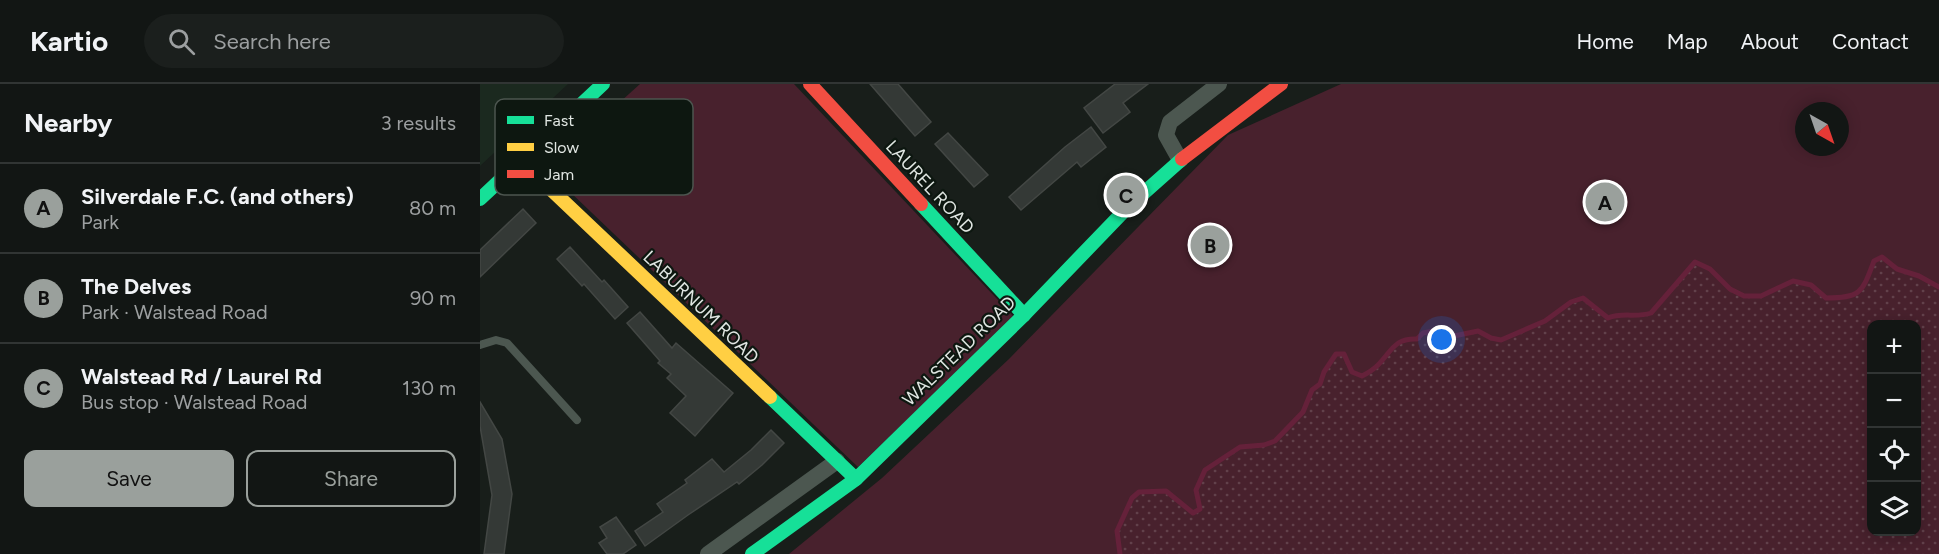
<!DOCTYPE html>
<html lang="en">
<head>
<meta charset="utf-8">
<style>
	:root { --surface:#121614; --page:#1b1f1d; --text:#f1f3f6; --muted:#9c9fa0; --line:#313534; --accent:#9aa09c }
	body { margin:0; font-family:Figtree,sans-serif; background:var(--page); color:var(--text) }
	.controls { position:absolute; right:18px; bottom:18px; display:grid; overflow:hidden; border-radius:12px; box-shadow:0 3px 15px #0003 }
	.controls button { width:54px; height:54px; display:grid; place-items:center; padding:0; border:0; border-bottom:2px solid var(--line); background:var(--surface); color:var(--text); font:30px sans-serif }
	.compass { position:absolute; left:1315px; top:18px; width:54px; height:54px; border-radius:50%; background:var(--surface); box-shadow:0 3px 15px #0003; rotate:140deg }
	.you { position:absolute; left:962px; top:256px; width:21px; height:21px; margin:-15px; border:4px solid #fff; border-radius:50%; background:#1a73e8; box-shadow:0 0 0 9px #1a73e833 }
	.badge { display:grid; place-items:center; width:39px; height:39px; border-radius:50%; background:var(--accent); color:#111; font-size:20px; font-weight:700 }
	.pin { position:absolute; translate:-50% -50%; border:3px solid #fff; box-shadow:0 2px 6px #0006 }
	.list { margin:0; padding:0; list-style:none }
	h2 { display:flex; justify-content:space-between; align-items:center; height:78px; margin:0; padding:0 24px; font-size:26px }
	h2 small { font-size:20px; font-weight:400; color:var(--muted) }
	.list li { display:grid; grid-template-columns:39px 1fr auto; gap:18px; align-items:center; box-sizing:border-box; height:90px; padding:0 24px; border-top:2px solid var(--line) }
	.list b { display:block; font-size:22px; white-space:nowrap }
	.list p { margin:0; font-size:20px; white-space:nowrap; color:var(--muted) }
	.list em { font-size:20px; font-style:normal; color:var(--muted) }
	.actions { display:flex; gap:12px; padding:18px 24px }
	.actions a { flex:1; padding:14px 0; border:2px solid var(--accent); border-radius:12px; text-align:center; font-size:21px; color:var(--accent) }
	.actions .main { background:var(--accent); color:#111 }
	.icon { flex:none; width:33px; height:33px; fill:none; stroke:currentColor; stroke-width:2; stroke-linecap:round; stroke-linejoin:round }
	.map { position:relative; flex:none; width:1459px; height:470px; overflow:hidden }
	header { display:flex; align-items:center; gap:36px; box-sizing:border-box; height:84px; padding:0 30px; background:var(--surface); border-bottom:2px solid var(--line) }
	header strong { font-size:28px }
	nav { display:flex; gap:33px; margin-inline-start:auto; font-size:21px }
	.search { width:420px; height:54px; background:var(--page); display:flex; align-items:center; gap:15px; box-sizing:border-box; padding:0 21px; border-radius:33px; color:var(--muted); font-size:22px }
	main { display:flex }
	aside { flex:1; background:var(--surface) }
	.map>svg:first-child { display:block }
	.built { fill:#1b291f }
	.grass { fill:url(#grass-dots); fill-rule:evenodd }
	.green { fill:#48212d; fill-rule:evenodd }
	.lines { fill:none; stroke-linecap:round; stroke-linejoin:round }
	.stream { stroke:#65213a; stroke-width:5 }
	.building { fill:#343936; stroke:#434744; stroke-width:1.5 }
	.lane { stroke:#4c5750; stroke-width:8 }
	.street { stroke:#4c5750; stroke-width:16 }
	.fast { stroke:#16e098; stroke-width:14 }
	.slow { stroke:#ffcf43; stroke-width:14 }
	.jam { stroke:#f24e42; stroke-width:14 }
	.labels { text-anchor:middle; stroke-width:4.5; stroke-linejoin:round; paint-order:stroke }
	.street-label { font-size:18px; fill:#e0e6e2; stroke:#0d1710 }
	.key { fill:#0d1710; stroke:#4c554f; stroke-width:1.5 }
	.key-label { font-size:16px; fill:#e0e6e2 }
</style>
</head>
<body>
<header>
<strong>Kartio</strong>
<div class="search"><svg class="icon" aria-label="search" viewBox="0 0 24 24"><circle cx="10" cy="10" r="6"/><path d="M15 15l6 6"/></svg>Search here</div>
<nav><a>Home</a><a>Map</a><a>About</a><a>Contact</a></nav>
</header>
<main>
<aside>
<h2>Nearby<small>3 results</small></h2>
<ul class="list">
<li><span class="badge">A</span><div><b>Silverdale F.C. (and others)</b><p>Park</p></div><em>80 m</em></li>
<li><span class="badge">B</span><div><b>The Delves</b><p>Park · Walstead Road</p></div><em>90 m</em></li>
<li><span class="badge">C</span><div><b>Walstead Rd / Laurel Rd</b><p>Bus stop · Walstead Road</p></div><em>130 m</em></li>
</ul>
<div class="actions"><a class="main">Save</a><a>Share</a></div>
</aside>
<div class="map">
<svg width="1459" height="470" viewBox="0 0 1459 470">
	<defs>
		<pattern id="grass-dots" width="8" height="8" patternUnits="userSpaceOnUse" patternTransform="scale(1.5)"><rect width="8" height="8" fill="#48212d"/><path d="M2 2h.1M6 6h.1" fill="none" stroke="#62414b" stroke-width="1.8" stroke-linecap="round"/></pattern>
	</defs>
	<rect width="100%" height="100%" fill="#181e1a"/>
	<polygon class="built" points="0,0 88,0 0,82"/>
	<path class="grass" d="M1402 173 1417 185 1439 192 1459 203V470H640L637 447 652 414 659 408 686 407 713 428 718 415 716 406 725 386 760 363 784 361 823 328 832 306 840 300 844 288 856 270H864L872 288 898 281 914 262 926 255H937L943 249 953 247 974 252 998 247 1011 254 1039 249 1065 237 1091 218 1103 214C1119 228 1141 230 1161 232L1215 178 1230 185 1250 205 1281 211 1313 197 1331 201 1346 214 1384 203 1394 177ZM1392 240H1436V448H1392Z"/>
	<g class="green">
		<polygon points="160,0 314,0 534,233 378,383 66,85"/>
		<path d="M861 0H1459V203L1439 192 1417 185 1402 173C1386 181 1389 205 1370 213 1364 216 1353 214 1346 214L1331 201 1313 197 1281 212H1264L1250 205 1230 185 1215 178 1171 229C1156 234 1142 228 1128 234L1102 214 1091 218 1065 237 1021 256 1011 254 998 247 974 252 953 247 943 249 937 255C914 255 912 267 898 281 894 285 888 289 882 292L872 288 864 270H856L844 288 840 300 832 307 823 328 795 357 784 361 760 363 725 386 716 406 720 425 713 429 686 407 660 408 652 414 637 447 640 470H309L402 394 529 275 748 51ZM1324 27H1360V63H1324Z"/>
	</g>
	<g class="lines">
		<path class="stream" d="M640 470 637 447 652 414 659 408 686 407 713 429 720 425 716 406 725 386 760 363 784 361 795 357 823 328 832 306 840 300 844 288 856 270H864L872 288 882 292C888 289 894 285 898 281 912 267 914 254 937 255L943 249 953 247 964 251 974 252 998 247 1011 254 1021 256 1065 237 1091 218 1103 214 1128 234C1142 228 1156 234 1171 229L1215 178 1230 185 1250 205 1264 212H1281L1313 197 1331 201 1346 214C1382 214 1382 208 1394 177L1402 173 1417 185 1439 192 1459 203"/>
	</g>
	<g class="building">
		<polygon points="390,0 418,0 451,38 435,52"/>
		<polygon points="635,0 668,0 643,19 650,28 623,49 604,24"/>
		<polygon points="611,43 626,63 601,83 597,78 541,126 529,113 585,63"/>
		<polygon points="468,49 508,91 494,103 455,60"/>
		<polygon points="43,125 56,139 0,193 0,166"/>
		<polygon points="90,163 122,198 124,196 148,223 135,235 104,200 102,202 77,175"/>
		<polygon points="160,228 192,264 196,259 253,309 215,352 190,329 206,312 187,294 191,290 178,279 180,277 147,239"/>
		<polygon points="0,318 22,355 32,410 24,470 4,470 12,411 0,342"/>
		<polygon points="291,346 304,359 282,381 259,400 257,398 208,431 165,462 155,447 183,428 177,420 207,399 205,396 232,375 244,388 271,366"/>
		<polygon points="136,433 156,461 143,470 127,470 119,459 127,454 120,443"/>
	</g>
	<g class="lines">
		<polyline class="lane" points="0,261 16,256 27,259 97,336"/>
		<g class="street">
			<polyline points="700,76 686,51 690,38 739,0"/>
			<polyline points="228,470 357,377"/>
		</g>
		<g class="fast">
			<polyline points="0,115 123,0"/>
			<polyline points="441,120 544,231"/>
			<polyline points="290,313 376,395"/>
			<polyline points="272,470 376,395 544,231 648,123 702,75"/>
		</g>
		<polyline class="slow" points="41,77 290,313"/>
		<g class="jam">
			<polyline points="330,0 441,120"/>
			<polyline points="702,75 801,0"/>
		</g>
	</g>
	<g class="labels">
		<g class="street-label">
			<text transform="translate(450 103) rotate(47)" y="6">LAUREL ROAD</text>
			<text transform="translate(221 223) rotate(44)" y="6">LABURNUM ROAD</text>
			<text transform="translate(479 267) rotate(-44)" y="6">WALSTEAD ROAD</text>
		</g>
	</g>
	<rect x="15" y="15" width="198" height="96" rx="9" class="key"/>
	<rect x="27" y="32" width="27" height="8" fill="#16e098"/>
	<rect x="27" y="59" width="27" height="8" fill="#ffcf43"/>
	<rect x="27" y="86" width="27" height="8" fill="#f24e42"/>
	<g class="key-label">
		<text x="64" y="42">Fast</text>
		<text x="64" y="69">Slow</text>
		<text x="64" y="96">Jam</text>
	</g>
</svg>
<div class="controls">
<button>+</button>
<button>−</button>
<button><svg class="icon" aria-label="locate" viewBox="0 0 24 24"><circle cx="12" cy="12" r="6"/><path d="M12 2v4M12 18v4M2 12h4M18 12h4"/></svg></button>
<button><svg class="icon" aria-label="layers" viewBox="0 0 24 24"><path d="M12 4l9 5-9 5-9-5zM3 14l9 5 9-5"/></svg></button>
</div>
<svg class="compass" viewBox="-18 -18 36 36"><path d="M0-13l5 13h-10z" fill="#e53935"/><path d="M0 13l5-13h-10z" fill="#9c9fa0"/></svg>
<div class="you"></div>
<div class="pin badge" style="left:1125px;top:118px">A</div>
<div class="pin badge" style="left:730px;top:161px">B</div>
<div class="pin badge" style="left:646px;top:111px">C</div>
</div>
</main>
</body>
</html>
